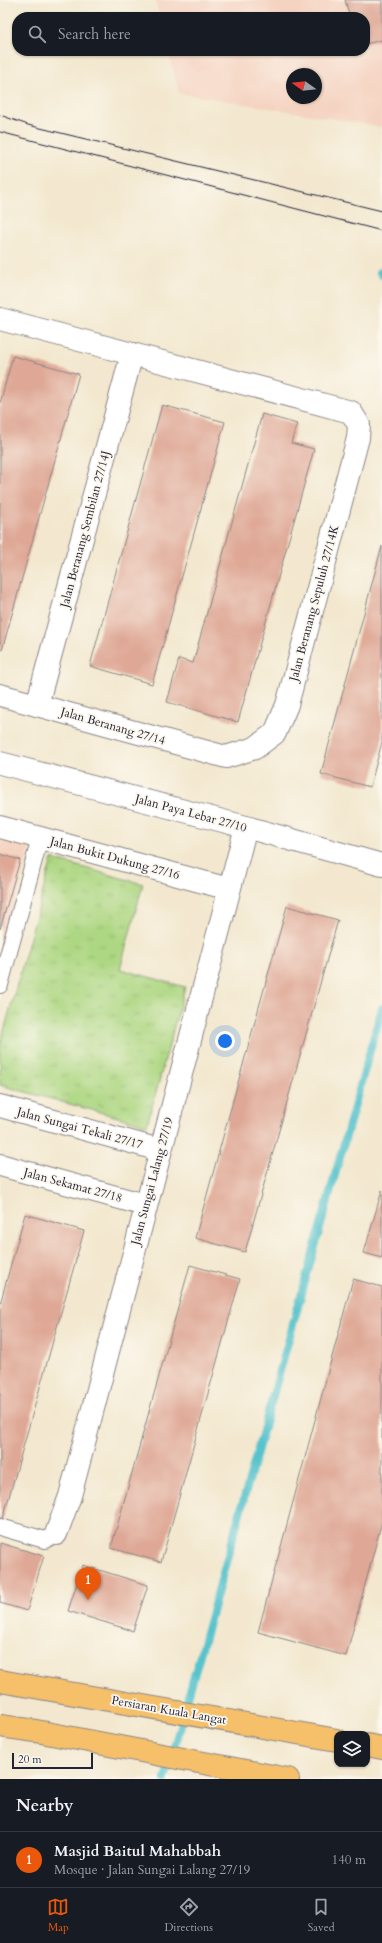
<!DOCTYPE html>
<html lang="en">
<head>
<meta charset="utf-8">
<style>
	:root { --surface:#171b24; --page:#20242c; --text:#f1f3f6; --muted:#9ea1a6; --line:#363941; --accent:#ea580c }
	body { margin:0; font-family:Cardo,serif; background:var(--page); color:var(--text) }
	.controls { position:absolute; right:12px; bottom:12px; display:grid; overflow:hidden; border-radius:8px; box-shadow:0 1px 3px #0004 }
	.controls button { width:36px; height:36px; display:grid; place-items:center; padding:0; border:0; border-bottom:1px solid var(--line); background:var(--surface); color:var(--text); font:20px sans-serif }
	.compass { position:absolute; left:286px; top:68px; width:36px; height:36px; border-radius:50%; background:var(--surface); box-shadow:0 1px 3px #0004; rotate:285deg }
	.scale { position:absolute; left:12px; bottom:10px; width:81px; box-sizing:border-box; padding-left:4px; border:2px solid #22223b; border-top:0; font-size:11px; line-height:14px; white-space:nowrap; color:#22223b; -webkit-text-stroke:3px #fbf7ec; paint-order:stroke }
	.you { position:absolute; left:225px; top:1041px; width:14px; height:14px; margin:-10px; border:3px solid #fff; border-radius:50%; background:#1a73e8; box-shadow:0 0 0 6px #1a73e833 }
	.badge { display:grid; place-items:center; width:26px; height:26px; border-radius:50%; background:var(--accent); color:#fff; font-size:13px; font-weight:700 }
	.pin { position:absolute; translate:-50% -33px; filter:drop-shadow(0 1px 2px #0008) }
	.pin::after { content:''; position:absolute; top:21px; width:14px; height:12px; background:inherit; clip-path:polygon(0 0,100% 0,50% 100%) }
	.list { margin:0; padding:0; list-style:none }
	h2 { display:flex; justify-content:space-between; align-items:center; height:52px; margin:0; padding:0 16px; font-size:17px }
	h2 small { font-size:13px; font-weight:400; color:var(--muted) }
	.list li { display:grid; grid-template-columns:26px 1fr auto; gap:12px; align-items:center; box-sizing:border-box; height:56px; padding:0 16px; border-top:1px solid var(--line) }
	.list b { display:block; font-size:15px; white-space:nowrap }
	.list p { margin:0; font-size:13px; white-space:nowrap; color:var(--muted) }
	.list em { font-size:13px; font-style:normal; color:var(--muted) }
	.icon { flex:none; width:22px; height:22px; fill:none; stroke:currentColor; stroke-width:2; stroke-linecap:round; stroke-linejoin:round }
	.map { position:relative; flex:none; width:382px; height:1779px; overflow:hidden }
	.search { position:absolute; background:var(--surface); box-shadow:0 1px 3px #0004; left:12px; right:12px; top:12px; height:44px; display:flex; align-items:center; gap:10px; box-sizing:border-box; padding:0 14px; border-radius:16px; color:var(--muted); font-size:15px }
	.sheet { height:108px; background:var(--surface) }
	nav { display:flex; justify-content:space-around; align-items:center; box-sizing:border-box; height:56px; border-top:1px solid var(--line); background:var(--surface); font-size:11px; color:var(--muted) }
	nav a { display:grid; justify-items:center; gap:2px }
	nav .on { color:var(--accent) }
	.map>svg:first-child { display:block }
	.built { fill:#f5d3c1; fill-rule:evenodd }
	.park { fill:url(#park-tufts); stroke:#687c5e }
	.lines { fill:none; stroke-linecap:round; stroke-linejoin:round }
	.stream { stroke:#56c3cd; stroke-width:8 }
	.building { fill:#dfa896 }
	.lane-casing { stroke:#8a8585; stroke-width:18 }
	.street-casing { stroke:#8a8585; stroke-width:24 }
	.primary-casing { stroke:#8a8585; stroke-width:24 }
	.lane { stroke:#fff; stroke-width:16 }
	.street { stroke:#fff; stroke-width:22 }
	.primary { stroke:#f6c06b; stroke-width:22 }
	.tram { stroke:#22223b; stroke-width:1 }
	.labels { text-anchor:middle; stroke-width:3.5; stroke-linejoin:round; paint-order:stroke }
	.street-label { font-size:12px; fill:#22223b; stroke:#fbf7ec }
</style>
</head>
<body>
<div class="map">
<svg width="382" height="1779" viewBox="0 0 382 1779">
	<defs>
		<pattern id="park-tufts" width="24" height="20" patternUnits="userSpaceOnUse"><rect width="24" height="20" fill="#add782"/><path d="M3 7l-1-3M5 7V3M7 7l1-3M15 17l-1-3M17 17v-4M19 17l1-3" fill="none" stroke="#95b871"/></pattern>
	</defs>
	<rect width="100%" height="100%" fill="#fbf7ec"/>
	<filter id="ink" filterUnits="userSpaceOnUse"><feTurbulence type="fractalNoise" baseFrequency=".025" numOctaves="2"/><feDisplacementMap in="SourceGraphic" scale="8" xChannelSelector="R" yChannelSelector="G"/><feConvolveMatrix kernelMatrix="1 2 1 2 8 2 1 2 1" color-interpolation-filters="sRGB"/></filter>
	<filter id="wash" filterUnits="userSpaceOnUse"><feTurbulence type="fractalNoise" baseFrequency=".012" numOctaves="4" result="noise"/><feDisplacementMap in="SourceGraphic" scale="16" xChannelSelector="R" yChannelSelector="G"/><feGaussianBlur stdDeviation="0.9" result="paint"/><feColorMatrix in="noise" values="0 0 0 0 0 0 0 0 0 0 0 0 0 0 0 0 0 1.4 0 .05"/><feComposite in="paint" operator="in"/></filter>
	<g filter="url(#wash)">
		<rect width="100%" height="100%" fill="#f3e8cf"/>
		<g class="built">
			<path d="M155 0H382V127L179 93 168 51H365V17H160ZM292 74H316V98H292Z"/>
			<polygon points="0,839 30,847 0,954"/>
		</g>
		<polygon class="park" points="52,859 143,884 120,969 185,987 147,1125 0,1085 0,1045"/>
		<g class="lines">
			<g class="stream">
				<polyline points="380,272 382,275"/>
				<polyline points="165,1779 382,1008"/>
			</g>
		</g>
		<g id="blocks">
			<g class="building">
				<polygon points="345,0 382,0 382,40 365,44 365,17 350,17"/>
				<polygon points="13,356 79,374 2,650 0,649 0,403"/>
				<polygon points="162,405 225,422 152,684 90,666"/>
				<polygon points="262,414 297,424 291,443 314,449 238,722 167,702 179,659 193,663"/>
				<polygon points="382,546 382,742 370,787 321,774"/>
				<polygon points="0,854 20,860 0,929"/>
				<polygon points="287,906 338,920 245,1252 195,1238"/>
				<polygon points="382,1190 382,1258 364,1253"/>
				<polygon points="25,1214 84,1231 2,1522 0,1521 0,1304"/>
				<polygon points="190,1265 240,1279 161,1562 111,1548"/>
				<polygon points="353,1279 382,1287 382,1521 346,1656 258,1632"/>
				<polygon points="0,1543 44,1556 27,1611 0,1603"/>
				<polygon points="83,1565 148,1585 133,1631 68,1611"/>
			</g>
		</g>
	</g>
	<g filter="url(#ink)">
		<use href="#blocks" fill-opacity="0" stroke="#8a8585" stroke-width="1"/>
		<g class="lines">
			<g class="lane-casing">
				<g id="lane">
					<polyline points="0,985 40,838"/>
					<polyline points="0,1527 45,1540 56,1534"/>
				</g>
			</g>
			<g class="street-casing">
				<g id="street">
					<polyline points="0,319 351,412 359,425 358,438 287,705 275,733 255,748 226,757 0,695"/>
					<polyline points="37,705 132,354"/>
					<polyline points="0,763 246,827 382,865"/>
					<polyline points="0,827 229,889"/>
					<polyline points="0,1106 160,1150"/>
					<polyline points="0,1165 145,1205"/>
					<polyline points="56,1534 70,1496 246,827"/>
				</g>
			</g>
			<g class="primary-casing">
				<g id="primary">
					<polyline points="0,1681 337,1740"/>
					<polyline points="0,1726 36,1731 288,1779"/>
					<polyline points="367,1745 382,1748"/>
				</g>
			</g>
			<use href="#lane" class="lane"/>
			<use href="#street" class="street"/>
			<use href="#primary" class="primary"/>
			<g class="tram">
				<polyline points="0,115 28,125 382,211"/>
				<polyline points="0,132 382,231"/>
			</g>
		</g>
	</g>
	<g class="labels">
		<g class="street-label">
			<text transform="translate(85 529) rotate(-75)" y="4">Jalan Beranang Sembilan 27/14J</text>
			<text transform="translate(314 603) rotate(-75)" y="4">Jalan Beranang Sepuluh 27/14K</text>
			<text transform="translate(113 726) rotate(16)" y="4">Jalan Beranang 27/14</text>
			<text transform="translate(191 813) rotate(15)" y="4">Jalan Paya Lebar 27/10</text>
			<text transform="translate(115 858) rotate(15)" y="4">Jalan Bukit Dukung 27/16</text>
			<text transform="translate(80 1128) rotate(15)" y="4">Jalan Sungai Tekali 27/17</text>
			<text transform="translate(152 1181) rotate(-75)" y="4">Jalan Sungai Lalang 27/19</text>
			<text transform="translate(73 1185) rotate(15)" y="4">Jalan Sekamat 27/18</text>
			<text transform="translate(169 1710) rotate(10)" y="4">Persiaran Kuala Langat</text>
		</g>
	</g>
</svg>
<div class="controls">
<button><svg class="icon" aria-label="layers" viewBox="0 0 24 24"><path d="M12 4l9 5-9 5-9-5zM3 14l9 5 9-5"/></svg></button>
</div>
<svg class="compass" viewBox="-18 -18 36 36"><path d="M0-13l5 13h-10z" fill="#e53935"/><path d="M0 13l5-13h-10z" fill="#9ea1a6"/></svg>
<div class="scale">20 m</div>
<div class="you"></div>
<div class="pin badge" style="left:88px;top:1600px">1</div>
<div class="search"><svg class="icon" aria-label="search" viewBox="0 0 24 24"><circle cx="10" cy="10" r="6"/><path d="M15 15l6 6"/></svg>Search here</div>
</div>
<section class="sheet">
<h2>Nearby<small></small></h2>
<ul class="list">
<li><span class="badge">1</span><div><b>Masjid Baitul Mahabbah</b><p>Mosque · Jalan Sungai Lalang 27/19</p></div><em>140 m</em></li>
</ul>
</section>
<nav>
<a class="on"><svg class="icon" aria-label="map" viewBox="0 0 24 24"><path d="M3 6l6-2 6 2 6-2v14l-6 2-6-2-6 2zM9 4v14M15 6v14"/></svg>Map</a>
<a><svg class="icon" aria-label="directions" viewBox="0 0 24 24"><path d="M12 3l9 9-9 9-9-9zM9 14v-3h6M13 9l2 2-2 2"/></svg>Directions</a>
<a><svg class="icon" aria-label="saved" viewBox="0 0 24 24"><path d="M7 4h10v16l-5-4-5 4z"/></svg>Saved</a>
</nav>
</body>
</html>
